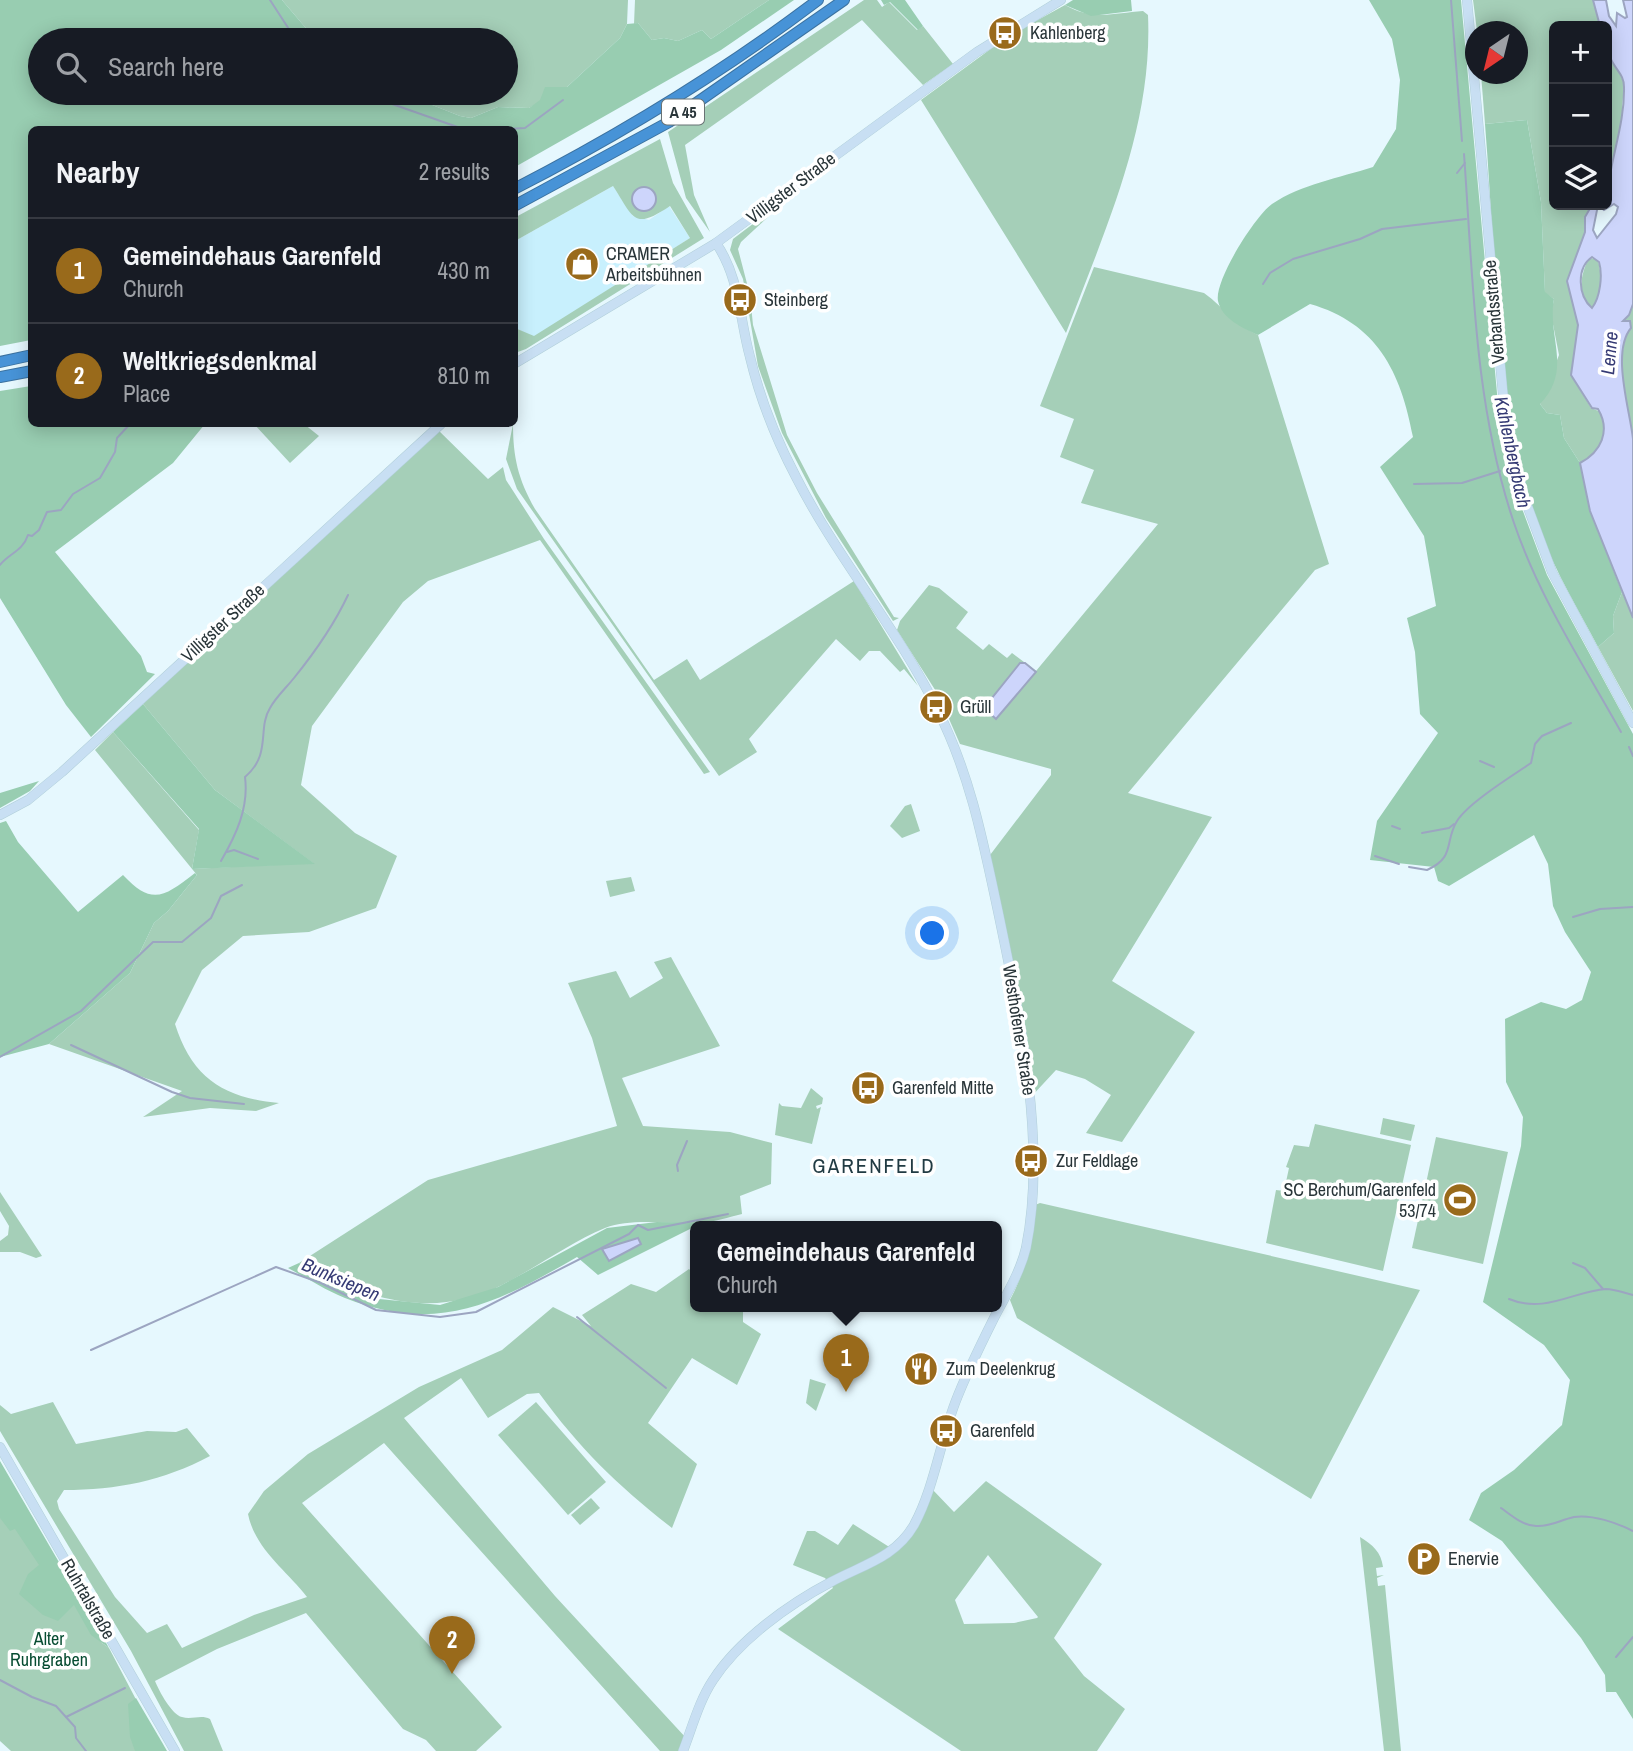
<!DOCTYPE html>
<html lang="en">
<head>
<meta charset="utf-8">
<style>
	:root { --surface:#171b24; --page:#242831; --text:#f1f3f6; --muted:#9ea1a6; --line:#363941; --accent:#996a1b }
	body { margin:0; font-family:"Archivo Narrow",sans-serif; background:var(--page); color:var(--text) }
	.controls { position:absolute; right:21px; top:21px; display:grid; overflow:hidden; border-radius:10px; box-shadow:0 4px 18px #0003 }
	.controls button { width:63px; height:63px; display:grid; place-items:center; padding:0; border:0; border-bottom:2px solid var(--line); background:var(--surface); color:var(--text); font:35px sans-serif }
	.compass { position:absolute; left:1465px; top:21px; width:63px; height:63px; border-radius:50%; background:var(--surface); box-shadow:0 4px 18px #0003; rotate:215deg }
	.you { position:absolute; left:933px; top:934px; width:24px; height:24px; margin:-18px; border:5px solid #fff; border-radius:50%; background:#1a73e8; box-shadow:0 0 0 10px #1a73e833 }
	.badge { display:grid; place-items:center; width:46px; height:46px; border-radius:50%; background:var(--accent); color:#fff; font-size:23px; font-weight:700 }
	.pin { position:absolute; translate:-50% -58px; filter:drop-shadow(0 2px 4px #0008) }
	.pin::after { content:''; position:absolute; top:37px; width:24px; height:21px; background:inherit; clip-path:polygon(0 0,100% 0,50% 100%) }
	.popup { position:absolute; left:690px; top:1221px; width:312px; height:91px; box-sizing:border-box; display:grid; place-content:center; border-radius:10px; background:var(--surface); filter:drop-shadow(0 2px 5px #0005); font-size:23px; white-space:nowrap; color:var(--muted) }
	.popup b { font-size:26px; color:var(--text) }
	.popup::after { content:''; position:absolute; left:50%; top:100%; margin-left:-14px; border:14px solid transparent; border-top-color:var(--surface) }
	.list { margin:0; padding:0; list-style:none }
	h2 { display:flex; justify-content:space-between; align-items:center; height:91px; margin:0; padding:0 28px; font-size:30px }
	h2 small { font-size:23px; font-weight:400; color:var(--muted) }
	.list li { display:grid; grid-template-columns:46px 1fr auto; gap:21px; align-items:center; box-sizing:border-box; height:105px; padding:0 28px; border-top:2px solid var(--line) }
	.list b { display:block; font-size:26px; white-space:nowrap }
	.list p { margin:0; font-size:23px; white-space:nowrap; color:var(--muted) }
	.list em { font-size:23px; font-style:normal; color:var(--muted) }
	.icon { flex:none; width:38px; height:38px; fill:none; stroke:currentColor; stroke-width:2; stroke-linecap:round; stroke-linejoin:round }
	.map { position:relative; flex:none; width:1633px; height:1751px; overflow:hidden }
	.search { position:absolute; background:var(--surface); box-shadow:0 4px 18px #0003; left:28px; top:28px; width:490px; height:77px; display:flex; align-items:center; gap:18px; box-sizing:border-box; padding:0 24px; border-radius:38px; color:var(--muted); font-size:26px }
	.panel { position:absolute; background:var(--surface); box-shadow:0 4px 18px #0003; left:28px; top:126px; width:490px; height:301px; border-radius:10px }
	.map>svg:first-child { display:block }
	.built { fill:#c8f0fd }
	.green { fill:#a5cfb8; fill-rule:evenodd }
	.forest { fill:#98cdb1 }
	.water { fill:#cdd5fb; stroke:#9ca5c1; stroke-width:2; fill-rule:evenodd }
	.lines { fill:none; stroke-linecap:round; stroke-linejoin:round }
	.stream { stroke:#9ca5c1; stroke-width:2 }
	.secondary-casing { stroke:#b1cfd9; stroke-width:10 }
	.highway-casing { stroke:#3c72a0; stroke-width:12 }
	.secondary { stroke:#c8dff3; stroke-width:9 }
	.highway { stroke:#4793d7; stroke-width:10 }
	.labels { text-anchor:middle; stroke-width:7; stroke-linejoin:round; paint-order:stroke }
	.shield { fill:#fff; stroke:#697274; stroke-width:2 }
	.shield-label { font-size:16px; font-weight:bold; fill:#293539 }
	.poi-label { font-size:18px; fill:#293539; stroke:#fff; text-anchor:start }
	.street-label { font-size:18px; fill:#293539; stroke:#fff }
	.park-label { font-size:18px; fill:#074c32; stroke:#fff }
	.water-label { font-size:19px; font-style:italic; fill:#353a74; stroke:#fff }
	.quarter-label { font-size:21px; letter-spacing:2px; fill:#213b43; stroke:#fff }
</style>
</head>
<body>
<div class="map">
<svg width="1633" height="1751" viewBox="0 0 1633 1751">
	<rect width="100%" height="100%" fill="#e6f8fe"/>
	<polygon class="built" points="613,186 633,216 649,220 669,206 690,238 534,337 515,328 515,241"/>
	<g class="green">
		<polygon points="282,0 628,0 627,24 620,38 567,87 529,108 498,107 471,118 460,116 402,93 506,93 506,40 316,40"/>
		<polygon points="635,0 769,0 711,39 702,30 678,41 664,38 652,40 638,23 634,24"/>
		<polygon points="864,0 877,0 882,7 889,2 917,30 923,26 953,64 923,85 862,20 685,145 694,195 710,232 686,198 668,132"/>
		<path d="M1473 0H1593L1600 26H1554V205H1592L1585 217V232L1567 281 1578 325 1571 375 1591 408 1601 412C1609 435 1601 452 1580 463L1564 438 1560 415 1547 413 1540 404 1559 355 1551 314 1554 299 1545 293 1541 202 1527 120 1485 124 1481 74H1518V32L1477 31Z"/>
		<path d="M1065 5C1093 21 1114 13 1143 11L1148 15C1153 128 1105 229 1066 333L921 100 1007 37Z"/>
		<polygon points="1607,47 1624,83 1620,139 1607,183"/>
		<path d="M660 139 673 183 704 238 526 349 515 353V328L534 336 690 238 670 206C633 231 634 218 613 186L515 241 514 218Z"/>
		<polygon points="794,193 741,242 738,249 750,295 753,325 787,435 817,493 894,617 899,618 893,621 826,518 782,433 758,366 743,279 730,250 733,239"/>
		<path d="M1589 258 1597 259C1603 272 1601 297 1592 308 1577 295 1580 275 1589 258Z"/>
		<path d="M1094 267 1204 293C1226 309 1231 322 1258 335L1329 564 1315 570 1128 793 1212 817 1112 981 1195 1032 1122 1142 1086 1133 1111 1095 1085 1079 1056 1070 1030 1098 987 859 1051 775V769L960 744 939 696 897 630 900 621 929 585 939 588 968 612 956 628 983 650 989 644 1007 658 1012 653 1036 671 1158 524 1081 503 1094 470 1060 457 1074 419 1040 406Z"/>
		<path d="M1633 304V439C1628 411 1613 351 1631 328L1630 322 1622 320 1629 315Z"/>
		<polygon points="254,424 304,424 319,436 290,463"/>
		<path d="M513 424C513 457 518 479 535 509L654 680 687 659 700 680 854 581 918 686 904 669 900 672 880 651H869L860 661 836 639 749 739 757 752 719 776 517 489 506 459Z"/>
		<path d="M436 428 488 479 503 467 506 480 544 539 710 772 704 774 540 540 428 581 403 602 312 726 301 785 355 833 397 856 376 908 309 932 243 936 202 970 175 1024C192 1078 224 1098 279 1103L256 1111 210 1108 143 1117 182 1091 49 1044 130 973 154 923 168 911 197 875 95 750 113 732 199 830 192 869 313 863 215 790 143 704Z"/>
		<polygon points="1622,592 1633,618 1633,711 1598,647 1614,633 1613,616"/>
		<polygon points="911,804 920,831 902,838 890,826 905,806"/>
		<polygon points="631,877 635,891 610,897 606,881"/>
		<path d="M671 957 720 1046 622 1078 643 1126 730 1132 772 1143 771 1184 740 1196 742 1214C729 1217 714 1222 701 1223 670 1225 634 1217 605 1228 569 1243 536 1268 502 1285 432 1321 363 1298 299 1263L428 1180 617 1126 592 1038 568 983 616 971 630 998 663 978 654 962Z"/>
		<polygon points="811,1088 823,1098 822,1104 816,1106 817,1109 821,1107 812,1144 775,1135 779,1103 782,1106 801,1108"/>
		<polygon points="1383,1118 1415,1125 1411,1141 1380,1134"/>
		<polygon points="1315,1124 1411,1145 1383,1271 1266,1243 1276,1190 1284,1191 1289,1168 1286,1167 1294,1145 1309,1147"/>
		<polygon points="1436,1137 1508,1152 1483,1264 1412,1248"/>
		<polygon points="0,1192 42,1256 36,1258 20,1252 0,1252 0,1241 8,1235 9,1226 0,1211"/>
		<path d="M1040 1203 1420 1290 1311 1499 1017 1318 1010 1300C1027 1268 1032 1241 1035 1205Z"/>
		<path d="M689 1269 695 1275 696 1306H743V1322L761 1334 737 1385 692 1358 648 1423 697 1464 672 1528C617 1485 580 1449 539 1393L527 1394 488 1418 461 1378 404 1418 555 1596 687 1739 683 1751H660L384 1443 302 1503 502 1727 476 1751H436L426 1740 403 1729 306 1613 217 1649 155 1681C159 1691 172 1715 182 1717 192 1720 201 1714 210 1719L223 1751H184L131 1651 0 1431V1405L11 1414 53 1402 76 1444 147 1431 176 1432 187 1428 210 1456C163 1481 117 1490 64 1490L57 1501 59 1509 115 1597 147 1633 167 1624 182 1648 254 1615 307 1597C286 1570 255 1549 248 1514L264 1491 308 1454 419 1387 502 1350 553 1307 591 1326 582 1315 631 1284 656 1292Z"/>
		<polygon points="810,1379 826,1384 816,1411 806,1403"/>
		<polygon points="536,1402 606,1482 568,1515 498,1435"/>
		<polygon points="0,1465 102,1643 109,1648 163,1751 11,1751 0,1741"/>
		<path d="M986 1481 1102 1564 1054 1638 1084 1676 1125 1709 1097 1751H961L778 1629 833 1588 825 1578 793 1565 807 1531H815L838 1545 853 1524 894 1550 932 1489 954 1512ZM988 1555 1038 1617 1037 1618 1014 1623 964 1624 955 1600Z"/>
		<polygon points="591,1498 600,1508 580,1525 571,1515"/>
		<path d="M1360 1537C1373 1545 1381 1552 1383 1567L1376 1568 1377 1576 1384 1575 1377 1578 1378 1586 1385 1585 1401 1751H1384Z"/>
	</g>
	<g class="forest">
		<polygon points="0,0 282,0 316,40 40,40 40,93 402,93 460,116 471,118 498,107 529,108 540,100 545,87 567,87 620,38 627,24 638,23 652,40 664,38 678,41 702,30 711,39 769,0 794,0 721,50 515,167 514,130 32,130 31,340 0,346"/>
		<polygon points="881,0 905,0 923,26 918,30 890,2 884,5"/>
		<polygon points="1073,0 1131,0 1132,11 1091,16 1065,5"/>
		<path d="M1369 0H1461L1499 415 1518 498 1547 575 1633 734V1719L1616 1692H1606L1605 1675 1581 1638 1502 1541 1469 1520 1481 1493 1514 1470 1562 1425 1570 1380 1544 1345 1483 1302 1521 1146 1523 1117 1506 1082 1505 1019 1541 1002 1566 1009 1582 1000 1591 972 1565 932 1553 906 1548 864 1534 835 1449 886 1438 881 1434 867 1370 860 1377 821 1438 733 1420 714 1415 652 1407 618 1436 606 1424 536 1380 467 1413 437C1401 372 1377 323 1310 304L1258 335C1243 328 1222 319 1218 301 1214 281 1255 216 1272 204 1302 184 1339 178 1373 167L1396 129 1400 80 1392 39Z"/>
		<path d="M1527 120 1541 202 1545 292 1554 299C1547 338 1573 370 1540 404L1547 413 1560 415 1564 438 1580 463 1590 511 1622 592 1613 616 1614 633 1598 647C1578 609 1556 573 1541 533 1494 407 1496 257 1485 124Z"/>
		<polygon points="31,386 32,424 205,424 173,463 55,552 141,656 147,672 155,674 91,737 66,705 0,598 0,391"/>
		<polygon points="143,704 215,790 315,864 192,869 199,829 113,732"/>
		<polygon points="39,781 30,791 0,808 0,793"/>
		<path d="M6 821 18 842 78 912 123 875C152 906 164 897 195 873L197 875 168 911 154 923 130 973 49 1044 0 1057V823Z"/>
		<path d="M657 1222 702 1223 598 1275 577 1257C497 1303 439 1335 345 1298 325 1290 307 1278 288 1268L299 1263 337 1283 379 1299 440 1305 498 1287 607 1228Z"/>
		<polygon points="0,1461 109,1648 91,1635 74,1605 58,1621 43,1615 19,1594 28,1574 39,1565 15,1529 10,1531 0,1518"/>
		<polygon points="136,1698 163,1744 167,1751 135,1751 130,1737 128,1704"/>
	</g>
	<g class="water">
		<path d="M1593 0H1606L1609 16 1616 26 1617 13 1625 18 1627 17 1623 0H1633V304L1629 315 1623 321H1630L1631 328C1611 352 1630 410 1633 439 1633 497 1633 559 1633 618L1590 511 1580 463C1601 452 1611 431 1598 409L1592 408 1571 375 1578 325 1567 281 1585 232V217L1592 205H1607C1607 166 1625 128 1624 87 1624 76 1618 72 1613 63 1606 52 1607 39 1607 26H1600ZM1614 204 1618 207 1616 214 1597 238 1593 230 1598 205 1604 210ZM1592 257 1599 262C1603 275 1600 298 1592 308 1578 296 1576 268 1592 257Z"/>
		<circle cx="644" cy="199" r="12"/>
		<polygon points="1020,663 1025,663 1036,672 996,719 984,708"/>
		<polygon points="638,1238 641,1244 609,1261 602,1249"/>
	</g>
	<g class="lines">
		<g class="stream">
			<polyline points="270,0 296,40"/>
			<polyline points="1451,0 1462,141"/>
			<polyline points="361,93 466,130"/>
			<polyline points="493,130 525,128 563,100"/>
			<path d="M1464 154C1473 277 1474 405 1514 523 1539 597 1583 664 1621 732"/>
			<polyline points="1457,173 1465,163"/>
			<polyline points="1263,284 1270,273 1293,259 1360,239 1382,229 1466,219"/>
			<polyline points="1414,484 1462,483 1500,471"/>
			<path d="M0 565C8 554 23 551 28 535L32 536 39 530 47 512 61 510 73 494 100 478 115 452 117 438 130 424"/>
			<polyline points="1629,747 1633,756"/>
			<polyline points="1480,761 1494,767"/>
			<polyline points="1392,826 1400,829"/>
			<polyline points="1422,833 1449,828 1454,824"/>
			<polyline points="227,852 234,850 258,859"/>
			<polyline points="1375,856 1399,864"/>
			<path d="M221 861C236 835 249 808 245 777 272 754 257 729 270 708 276 697 286 688 294 678 315 652 334 625 348 595"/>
			<path d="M1409 867 1427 870C1456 857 1444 842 1457 821 1468 803 1512 776 1531 763L1535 744 1542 736 1571 723"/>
			<polyline points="1573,917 1600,909 1633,907"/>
			<polyline points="71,1045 172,1092 190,1098 244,1104"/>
			<polyline points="0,1057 81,1011 153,942 182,942 211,918 221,896 242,885"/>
			<polyline points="678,1171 677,1165 687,1141"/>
			<polyline points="1573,1263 1585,1268 1603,1289"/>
			<path d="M1509 1299C1545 1314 1574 1291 1606 1289 1615 1289 1624 1293 1633 1295"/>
			<polyline points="577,1317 666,1388"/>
			<polyline points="91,1350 276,1267 321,1283 376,1310 440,1317 476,1312 629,1234 638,1225 648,1230 728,1214"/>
			<path d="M1501 1508C1511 1515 1523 1526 1536 1526 1551 1527 1560 1520 1574 1517 1592 1514 1617 1523 1633 1531"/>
			<polyline points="1616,1657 1633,1637"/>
			<polyline points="0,1680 32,1697 56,1706 75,1727 76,1738 86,1751"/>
			<polyline points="66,1717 125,1688"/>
		</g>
		<g class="secondary-casing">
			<g id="secondary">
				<polyline points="1467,0 1505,416 1524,497 1552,572 1633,723"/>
				<polyline points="514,364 716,243 977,52 1061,0"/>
				<polyline points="0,815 28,800 62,772 441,424"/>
				<polyline points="0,1447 175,1751"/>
				<path d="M683 1751C692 1728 699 1701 713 1680 739 1640 789 1604 831 1582 862 1565 895 1558 914 1525 934 1488 940 1443 955 1403 966 1374 980 1346 994 1318 1006 1295 1020 1273 1026 1248 1047 1145 1020 1017 999 916 984 846 971 776 938 711 898 629 837 558 796 477 776 439 760 399 750 357 739 317 740 278 716 243"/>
			</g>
		</g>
		<g class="highway-casing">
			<g id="highway">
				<path d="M514 189C621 134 723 72 818 0"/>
				<polyline points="514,206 669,122 844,0"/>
				<polyline points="0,362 32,355"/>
				<polyline points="0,377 32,371"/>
			</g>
		</g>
		<use href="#secondary" class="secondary"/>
		<use href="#highway" class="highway"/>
	</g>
	<defs>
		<g id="bus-disc" transform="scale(1.75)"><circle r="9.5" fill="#996a1b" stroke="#fff"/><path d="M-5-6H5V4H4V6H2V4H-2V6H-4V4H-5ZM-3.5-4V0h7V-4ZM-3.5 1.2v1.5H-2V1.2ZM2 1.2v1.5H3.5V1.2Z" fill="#fff"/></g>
		<g id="shop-disc" transform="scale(1.75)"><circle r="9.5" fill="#996a1b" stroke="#fff"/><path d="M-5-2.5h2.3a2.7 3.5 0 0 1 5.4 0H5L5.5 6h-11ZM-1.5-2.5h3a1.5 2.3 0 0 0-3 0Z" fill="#fff"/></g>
		<g id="stadium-disc" transform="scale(1.75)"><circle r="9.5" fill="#996a1b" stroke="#fff"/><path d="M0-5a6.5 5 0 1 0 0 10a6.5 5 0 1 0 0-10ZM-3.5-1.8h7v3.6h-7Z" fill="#fff"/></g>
		<g id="restaurant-disc" transform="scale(1.75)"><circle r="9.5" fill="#996a1b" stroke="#fff"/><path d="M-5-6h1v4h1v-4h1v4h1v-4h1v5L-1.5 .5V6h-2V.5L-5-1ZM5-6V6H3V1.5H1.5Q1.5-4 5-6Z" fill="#fff"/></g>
		<g id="parking-disc" transform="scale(1.75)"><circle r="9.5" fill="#996a1b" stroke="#fff"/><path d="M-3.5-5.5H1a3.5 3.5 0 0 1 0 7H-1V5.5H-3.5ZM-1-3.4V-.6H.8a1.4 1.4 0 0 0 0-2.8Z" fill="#fff"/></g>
	</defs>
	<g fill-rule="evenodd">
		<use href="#bus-disc" x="1005" y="33"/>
		<use href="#shop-disc" x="582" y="264"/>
		<use href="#bus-disc" x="740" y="300"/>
		<use href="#bus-disc" x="936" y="707"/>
		<use href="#bus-disc" x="868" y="1088"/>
		<use href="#bus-disc" x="1031" y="1161"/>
		<use href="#stadium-disc" x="1460" y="1200"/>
		<use href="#restaurant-disc" x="921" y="1369"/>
		<use href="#bus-disc" x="946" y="1431"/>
		<use href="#parking-disc" x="1424" y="1559"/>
	</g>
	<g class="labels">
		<rect class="shield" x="662" y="99.5" width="42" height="25" rx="5"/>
		<g class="shield-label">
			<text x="683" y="118">A 45</text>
		</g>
		<g class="poi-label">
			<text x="1030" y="39">Kahlenberg</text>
			<text x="606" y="260">CRAMER<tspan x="606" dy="21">Arbeitsbühnen</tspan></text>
			<text x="764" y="306">Steinberg</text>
			<text x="960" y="713">Grüll</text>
			<text x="892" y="1094">Garenfeld Mitte</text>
			<text x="1056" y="1167">Zur Feldlage</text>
			<text x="1436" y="1196" text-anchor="end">SC Berchum/Garenfeld<tspan x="1436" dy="21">53/74</tspan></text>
			<text x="946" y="1375">Zum Deelenkrug</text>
			<text x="970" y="1437">Garenfeld</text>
			<text x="1448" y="1565">Enervie</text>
		</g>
		<g class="street-label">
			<text transform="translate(791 188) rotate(-37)" y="6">Villigster Straße</text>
			<text transform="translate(1494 312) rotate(-95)" y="6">Verbandsstraße</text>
			<text transform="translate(223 623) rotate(-43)" y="6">Villigster Straße</text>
			<text transform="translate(1019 1030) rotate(81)" y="6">Westhofener Straße</text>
			<text transform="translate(88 1599) rotate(60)" y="6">Ruhrtalstraße</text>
		</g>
		<g class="park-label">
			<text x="49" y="1645">Alter<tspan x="49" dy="21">Ruhrgraben</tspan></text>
		</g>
		<g class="water-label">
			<text transform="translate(1609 353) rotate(-85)" y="7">Lenne</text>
			<text transform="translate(1513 452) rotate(78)" y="7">Kahlenbergbach</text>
			<text transform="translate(341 1279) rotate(23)" y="7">Bunksiepen</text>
		</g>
		<g class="quarter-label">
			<text x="874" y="1173">GARENFELD</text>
		</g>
	</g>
</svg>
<div class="controls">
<button>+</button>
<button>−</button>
<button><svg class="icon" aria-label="layers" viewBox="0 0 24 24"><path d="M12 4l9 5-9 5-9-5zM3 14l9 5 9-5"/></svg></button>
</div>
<svg class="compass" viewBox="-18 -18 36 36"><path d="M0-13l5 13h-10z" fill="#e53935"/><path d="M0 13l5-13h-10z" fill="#9ea1a6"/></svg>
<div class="you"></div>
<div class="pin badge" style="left:846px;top:1392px">1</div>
<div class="popup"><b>Gemeindehaus Garenfeld</b>Church</div>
<div class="pin badge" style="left:452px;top:1674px">2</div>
<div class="search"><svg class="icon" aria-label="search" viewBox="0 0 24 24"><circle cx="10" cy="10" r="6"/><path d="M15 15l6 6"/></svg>Search here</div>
<section class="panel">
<h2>Nearby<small>2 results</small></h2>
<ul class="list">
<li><span class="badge">1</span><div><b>Gemeindehaus Garenfeld</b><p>Church</p></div><em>430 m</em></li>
<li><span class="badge">2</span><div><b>Weltkriegsdenkmal</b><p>Place</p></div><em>810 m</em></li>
</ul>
</section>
</div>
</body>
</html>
